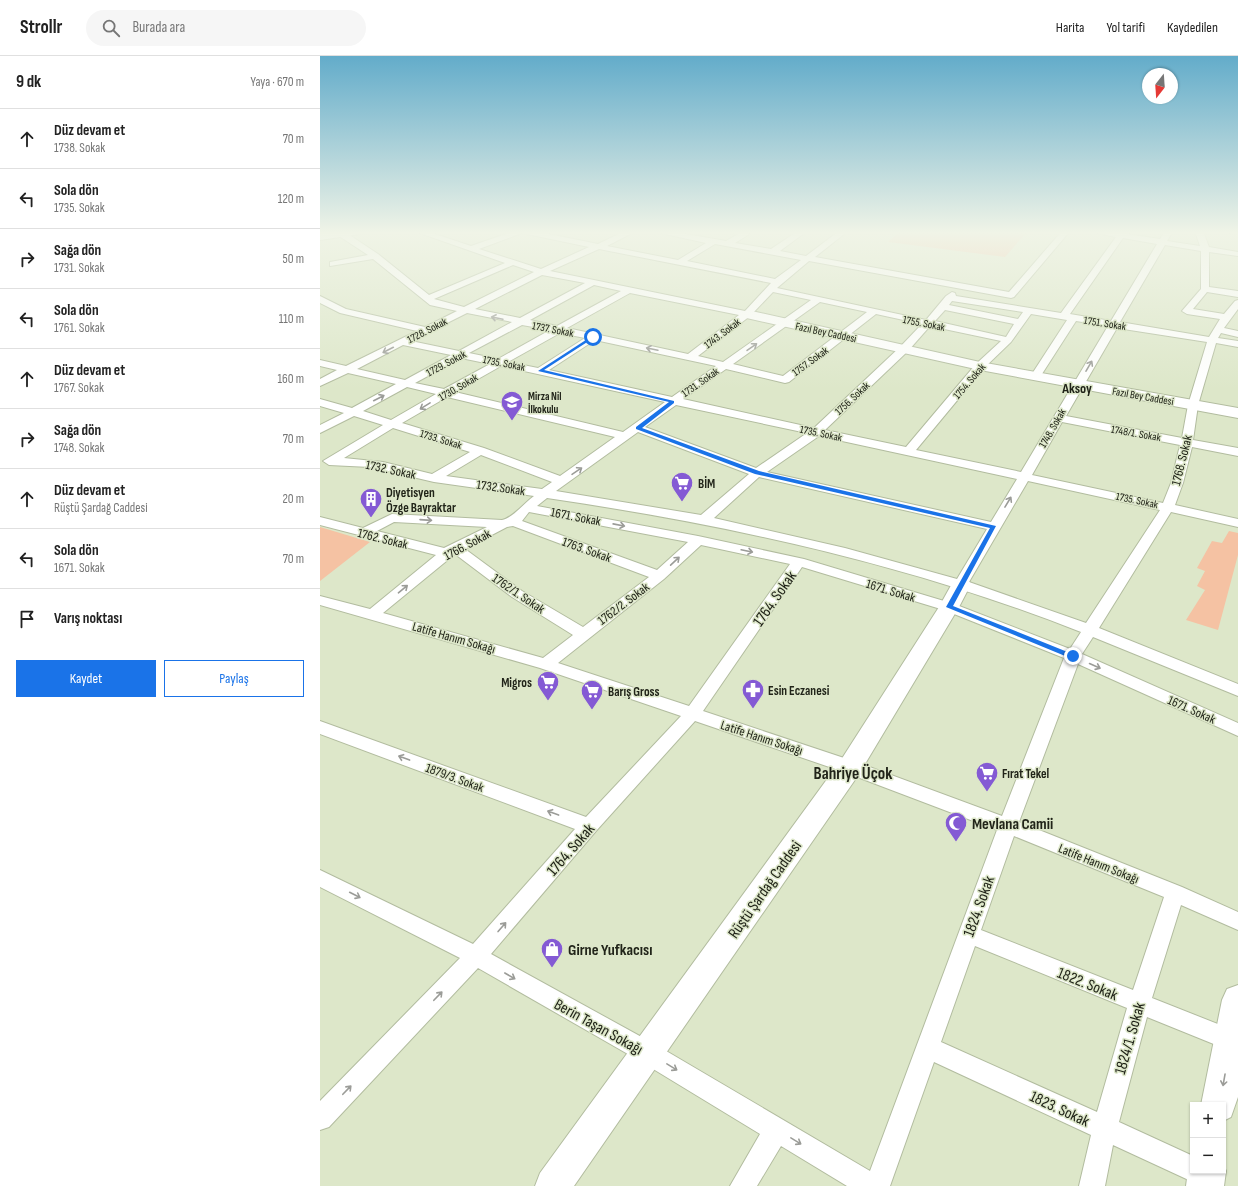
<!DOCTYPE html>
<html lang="tr">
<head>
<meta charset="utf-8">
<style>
	:root { --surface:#fff; --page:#f6f6f6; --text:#222; --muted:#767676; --line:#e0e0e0; --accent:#1a73e8 }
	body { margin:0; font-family:"Sofia Sans Condensed",sans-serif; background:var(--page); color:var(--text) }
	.controls { position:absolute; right:12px; bottom:12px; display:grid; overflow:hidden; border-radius:0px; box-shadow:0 1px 3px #0004 }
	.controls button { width:36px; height:36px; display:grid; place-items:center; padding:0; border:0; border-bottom:1px solid var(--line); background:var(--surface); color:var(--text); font:20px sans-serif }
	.compass { position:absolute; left:822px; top:12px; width:36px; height:36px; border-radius:50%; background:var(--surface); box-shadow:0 1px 3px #0004; rotate:197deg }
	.stop { position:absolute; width:12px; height:12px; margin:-9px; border:3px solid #1a73e8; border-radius:50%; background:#fff }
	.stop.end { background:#1a73e8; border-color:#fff; box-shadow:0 1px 4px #0008 }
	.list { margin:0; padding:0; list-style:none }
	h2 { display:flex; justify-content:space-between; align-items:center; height:52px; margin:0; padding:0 16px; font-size:17px }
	h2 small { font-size:13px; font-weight:400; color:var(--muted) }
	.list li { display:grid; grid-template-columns:26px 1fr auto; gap:12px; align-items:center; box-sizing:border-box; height:60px; padding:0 16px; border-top:1px solid var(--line) }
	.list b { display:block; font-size:15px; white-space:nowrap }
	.list p { margin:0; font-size:13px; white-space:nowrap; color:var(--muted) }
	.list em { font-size:13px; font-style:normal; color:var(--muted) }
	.actions { display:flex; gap:8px; padding:12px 16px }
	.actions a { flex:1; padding:9px 0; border:1px solid var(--accent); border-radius:0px; text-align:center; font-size:14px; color:var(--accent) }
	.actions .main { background:var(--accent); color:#fff }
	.icon { flex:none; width:22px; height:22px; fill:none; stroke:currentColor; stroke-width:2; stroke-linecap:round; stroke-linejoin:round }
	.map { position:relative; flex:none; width:918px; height:1130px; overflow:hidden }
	header { display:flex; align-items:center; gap:24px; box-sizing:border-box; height:56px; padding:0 20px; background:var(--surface); border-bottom:1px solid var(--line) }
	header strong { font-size:19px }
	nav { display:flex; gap:22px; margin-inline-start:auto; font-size:14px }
	.search { width:280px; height:36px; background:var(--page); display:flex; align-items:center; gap:10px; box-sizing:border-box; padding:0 14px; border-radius:22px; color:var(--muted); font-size:15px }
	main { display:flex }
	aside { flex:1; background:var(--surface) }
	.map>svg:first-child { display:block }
	.green { fill:#f5c2a3 }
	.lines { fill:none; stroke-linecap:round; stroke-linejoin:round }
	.street-casing { stroke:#b2bc9f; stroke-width:2 }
	.secondary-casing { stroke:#b2bc9f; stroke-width:2 }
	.primary-casing { stroke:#b2bc9f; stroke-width:2 }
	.street { fill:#fff; fill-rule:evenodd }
	.secondary { fill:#fff; fill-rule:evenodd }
	.primary { fill:#fff; fill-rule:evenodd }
	.oneway { stroke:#9b9c98 }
	.route { fill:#1a73e8 }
	.labels { text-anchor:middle; stroke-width:3; stroke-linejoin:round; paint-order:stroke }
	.far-street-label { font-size:11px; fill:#212419; stroke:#dde7c9 }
	.far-poi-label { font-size:11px; font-weight:bold; fill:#212419; stroke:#dde7c9; text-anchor:start }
	.street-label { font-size:13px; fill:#212419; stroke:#dde7c9 }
	.poi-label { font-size:13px; font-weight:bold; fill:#212419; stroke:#dde7c9; text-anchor:start }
	.far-district-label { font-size:14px; font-weight:bold; fill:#212419; stroke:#dde7c9 }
	.near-street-label { font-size:16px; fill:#212419; stroke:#dde7c9 }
	.near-poi-label { font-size:16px; font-weight:bold; fill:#212419; stroke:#dde7c9; text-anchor:start }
	.district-label { font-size:17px; font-weight:bold; fill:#212419; stroke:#dde7c9 }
</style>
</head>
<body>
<header>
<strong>Strollr</strong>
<div class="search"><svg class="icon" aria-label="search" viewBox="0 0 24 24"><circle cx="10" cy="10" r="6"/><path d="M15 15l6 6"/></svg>Burada ara</div>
<nav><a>Harita</a><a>Yol tarifi</a><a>Kaydedilen</a></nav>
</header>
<main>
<aside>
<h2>9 dk<small>Yaya · 670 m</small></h2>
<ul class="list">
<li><svg class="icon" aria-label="ahead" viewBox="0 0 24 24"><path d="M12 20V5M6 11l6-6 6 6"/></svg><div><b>Düz devam et</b><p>1738. Sokak</p></div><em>70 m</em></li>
<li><svg class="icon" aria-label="left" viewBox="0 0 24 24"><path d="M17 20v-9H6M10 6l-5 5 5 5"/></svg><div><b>Sola dön</b><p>1735. Sokak</p></div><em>120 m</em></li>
<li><svg class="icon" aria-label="right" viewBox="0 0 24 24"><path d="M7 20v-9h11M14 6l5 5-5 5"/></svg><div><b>Sağa dön</b><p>1731. Sokak</p></div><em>50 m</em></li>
<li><svg class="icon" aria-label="left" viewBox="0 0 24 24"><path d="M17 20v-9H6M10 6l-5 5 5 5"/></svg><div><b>Sola dön</b><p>1761. Sokak</p></div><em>110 m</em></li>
<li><svg class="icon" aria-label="ahead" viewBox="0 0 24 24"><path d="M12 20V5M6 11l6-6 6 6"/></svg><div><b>Düz devam et</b><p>1767. Sokak</p></div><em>160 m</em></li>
<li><svg class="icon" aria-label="right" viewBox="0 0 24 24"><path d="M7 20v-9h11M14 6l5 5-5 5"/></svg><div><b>Sağa dön</b><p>1748. Sokak</p></div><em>70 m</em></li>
<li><svg class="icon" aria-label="ahead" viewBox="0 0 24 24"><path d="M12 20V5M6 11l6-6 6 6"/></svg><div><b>Düz devam et</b><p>Rüştü Şardağ Caddesi</p></div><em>20 m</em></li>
<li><svg class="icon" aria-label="left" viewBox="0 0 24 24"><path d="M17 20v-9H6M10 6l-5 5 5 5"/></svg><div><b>Sola dön</b><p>1671. Sokak</p></div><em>70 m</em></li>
<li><svg class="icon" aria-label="arrive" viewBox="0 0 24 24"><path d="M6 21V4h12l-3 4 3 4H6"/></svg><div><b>Varış noktası</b></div></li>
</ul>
<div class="actions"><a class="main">Kaydet</a><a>Paylaş</a></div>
</aside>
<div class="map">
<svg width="918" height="1130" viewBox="0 0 918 1130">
	<rect width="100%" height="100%" fill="#dde7c9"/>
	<g class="green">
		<polygon points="580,175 708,175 685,201 568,186"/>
		<polygon points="0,471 50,486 0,525"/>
		<polygon points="909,475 918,477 918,499 898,574 866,564 885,534 877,530 885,515 877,512 892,485 902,487"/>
	</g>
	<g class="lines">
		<g class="street-casing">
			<g id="street">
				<path d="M94 175H106L151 190 194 175H214L278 188 305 175H316L287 190 358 204 386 187 331 175H349L406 185 418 178 409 175H427L429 177 428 179 415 187 451 193 478 175H487L460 195 486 200 519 175H528L495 201 689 236 742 175H750L694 241 691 242 489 205 457 232 606 264 626 240 632 236 635 237 636 240 741 257 796 181 767 175H787L840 183 845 175H853L847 185 880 190 876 178 878 175H886L884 178 889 191 918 196V200L889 196V231L918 235V241L887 236 873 253 904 258 915 245 918 244V253L904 272 918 275V281L901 277 898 282 918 285V291L896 287 878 349 873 384 918 392V400L872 391 863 427 855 449 918 463V471L851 456 779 572 918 628V640L773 581 762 598 918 667V680L758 608 699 766 862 831 918 856V874L861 849 832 942 918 976V992L911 995 827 961 799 1066 873 1100V1115H885L882 1122 873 1126 793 1089 785 1130H759L771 1079 614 1006 570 1130H527L461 1090 437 1130H410L440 1078 320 1005 158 912 9 1071 0 1074V1045L140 902 0 831V814L153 888 255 773 0 678V665L266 761 361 660 220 612 0 549V540L50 553 116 499 0 469V461L43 472 72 458 182 464C193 462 204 447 214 440L114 426 50 411 9 409 3 405 63 369 34 360 0 377V369L24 357 0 350V343L32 352 76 328 28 317 0 330V323L17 314 0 310V304L26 310 97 275 20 257 0 247V240L26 253 105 271 137 255 110 249 53 203 10 210V206L48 199 19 180V176H25L58 198 109 239 185 207ZM202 177 269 191 221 213 159 193ZM803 182 837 188 791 265 750 258ZM395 188 481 204 455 223 367 205ZM845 189 881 195V233L862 255 867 258 900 263 889 281 800 266ZM279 193 451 227 425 255 230 215ZM193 209 214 216 144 251 114 243ZM222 219 265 227 200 262 155 253ZM274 229 301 235 237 270 210 264ZM453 236 491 244 403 306 378 300 430 260ZM310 237 419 259 368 298 247 272ZM632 245 703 256 698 263 629 249ZM500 246 547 256 463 320 413 308ZM625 254 694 268 686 281 615 265ZM147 257 192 266 139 295 91 285ZM556 258 602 268 580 291 494 372 363 343 406 313 465 327 469 326ZM711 258 747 264 710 321 715 324 720 321 756 265 788 270 701 416 596 394 664 312 691 286ZM202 269 230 274 178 303 149 297ZM610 270 681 285 656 308 586 391 505 374 588 295ZM797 272 887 286 868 349 862 382 746 360ZM240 277 265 282 218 312 188 306ZM275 284 396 310 352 341 229 314ZM83 289 131 299 85 324 37 313ZM141 302 170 308 124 333 95 327ZM181 310 345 346 303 376 135 336ZM87 331 116 338 71 364 43 355ZM127 341 295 381 240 420 164 392 82 367ZM356 349 487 377 436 412 325 371ZM742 366 860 389 851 427 843 447 712 419ZM73 372 150 396 112 418 63 406 24 402ZM318 376 429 418 381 459 236 435ZM499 380 697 423 671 466 447 416ZM161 399 232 426 222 433 126 420ZM439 421 667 473 637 523 525 492 394 462ZM708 425 840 454 766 567 649 526ZM227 442C410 469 589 508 761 576L750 593 634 548 484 503 378 480 217 450ZM209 456 368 486 337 514 202 465ZM74 466 167 471 124 492 57 475ZM193 470 329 521 263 571 202 535 145 493 187 471ZM381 489 470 508 369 650 238 607 344 523ZM135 498 192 541 253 579 223 602 63 557ZM482 511 624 554 744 602 682 760 536 706 383 655ZM375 665 524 716 677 774 550 1115 336 989 171 898 276 775ZM694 780 844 841 813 934 661 874ZM655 890 807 952 777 1056 621 986Z"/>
				<polygon points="908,175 918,175 918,178 909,177"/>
			</g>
		</g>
		<g class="secondary-casing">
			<g id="secondary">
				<polygon points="427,254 660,306 918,352 918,362 660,314 422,261 421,258"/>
				<polygon points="641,522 648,524 651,528 639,551 539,718 254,1130 215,1130 220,1117 521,704 619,551 634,524"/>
			</g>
		</g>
		<g class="primary-casing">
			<g id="primary">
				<polygon points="16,175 46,175 40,178 0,184 0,178"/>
				<polygon points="918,929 918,1041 911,1061 903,1065 903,1049 881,1049 902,944 907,933"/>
				<polygon points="873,1104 873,1115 903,1115 903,1109 906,1115 904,1130 866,1130 868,1115"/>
			</g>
		</g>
		<use href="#street" class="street"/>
		<use href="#secondary" class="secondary"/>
		<use href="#primary" class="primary"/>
	</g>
	<defs><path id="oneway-shaft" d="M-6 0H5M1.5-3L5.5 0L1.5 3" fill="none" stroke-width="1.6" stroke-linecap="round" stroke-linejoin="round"/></defs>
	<g class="oneway">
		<use href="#oneway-shaft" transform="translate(177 262) rotate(-168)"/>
		<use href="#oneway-shaft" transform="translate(432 291) rotate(-35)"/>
		<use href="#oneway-shaft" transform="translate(332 293) rotate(-168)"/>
		<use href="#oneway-shaft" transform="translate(68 294) rotate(153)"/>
		<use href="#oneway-shaft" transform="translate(769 310) rotate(-60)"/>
		<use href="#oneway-shaft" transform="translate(59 342) rotate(-27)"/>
		<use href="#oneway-shaft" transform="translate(105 350) rotate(148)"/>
		<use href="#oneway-shaft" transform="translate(257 415) rotate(-34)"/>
		<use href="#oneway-shaft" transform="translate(688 446) rotate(-59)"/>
		<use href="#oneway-shaft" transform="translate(106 464) rotate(4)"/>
		<use href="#oneway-shaft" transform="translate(299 469) rotate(11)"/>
		<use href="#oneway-shaft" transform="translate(427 495) rotate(12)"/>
		<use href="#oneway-shaft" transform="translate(355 505) rotate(-43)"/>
		<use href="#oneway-shaft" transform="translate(83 533) rotate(-40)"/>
		<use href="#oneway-shaft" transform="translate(775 610) rotate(24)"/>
		<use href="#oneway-shaft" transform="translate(84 702) rotate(-160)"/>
		<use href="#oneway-shaft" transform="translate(233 757) rotate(-160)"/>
		<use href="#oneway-shaft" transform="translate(35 839) rotate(27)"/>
		<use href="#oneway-shaft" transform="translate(182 871) rotate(-49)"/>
		<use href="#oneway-shaft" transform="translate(190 920) rotate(30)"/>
		<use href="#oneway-shaft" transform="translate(118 940) rotate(-46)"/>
		<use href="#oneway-shaft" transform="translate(352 1011) rotate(31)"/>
		<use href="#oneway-shaft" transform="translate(904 1024) rotate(100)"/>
		<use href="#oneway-shaft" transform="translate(27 1034) rotate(-46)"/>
		<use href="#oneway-shaft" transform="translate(476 1085) rotate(31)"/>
	</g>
	<linearGradient id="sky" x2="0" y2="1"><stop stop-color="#63acca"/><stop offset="0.53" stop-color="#f0f4e7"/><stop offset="1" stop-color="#f0f4e7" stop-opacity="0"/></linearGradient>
	<rect width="918" height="333" fill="url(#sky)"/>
	<polygon class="route" points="272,280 275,281 224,314 354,345 354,347 322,372 439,415 676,470 633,550 755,599 755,602 750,602 626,551 670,472 435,418 316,373 316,371 349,346 218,315"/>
	<defs>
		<g id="school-pin" transform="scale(1.15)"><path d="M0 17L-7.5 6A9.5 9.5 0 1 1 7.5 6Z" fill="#845ad4" stroke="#dde7c9"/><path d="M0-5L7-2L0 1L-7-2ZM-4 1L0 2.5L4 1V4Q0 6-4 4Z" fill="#fff"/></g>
		<g id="supermarket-pin" transform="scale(1.15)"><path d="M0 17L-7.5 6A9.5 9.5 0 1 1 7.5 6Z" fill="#845ad4" stroke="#dde7c9"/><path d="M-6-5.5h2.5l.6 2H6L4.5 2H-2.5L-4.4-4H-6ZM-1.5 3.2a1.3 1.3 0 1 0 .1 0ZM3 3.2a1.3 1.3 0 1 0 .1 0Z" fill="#fff"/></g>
		<g id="building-pin" transform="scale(1.15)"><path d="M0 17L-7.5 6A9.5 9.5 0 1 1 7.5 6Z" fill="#845ad4" stroke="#dde7c9"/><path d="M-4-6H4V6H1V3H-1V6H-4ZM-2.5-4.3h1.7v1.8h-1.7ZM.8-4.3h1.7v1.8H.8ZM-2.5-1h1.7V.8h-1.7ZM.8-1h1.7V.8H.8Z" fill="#fff"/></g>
		<g id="pharmacy-pin" transform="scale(1.15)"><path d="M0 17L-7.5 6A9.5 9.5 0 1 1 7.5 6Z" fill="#845ad4" stroke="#dde7c9"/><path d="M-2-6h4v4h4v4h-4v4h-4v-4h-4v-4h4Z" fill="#fff"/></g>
		<g id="mosque-pin" transform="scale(1.15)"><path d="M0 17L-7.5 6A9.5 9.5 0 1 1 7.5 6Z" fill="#845ad4" stroke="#dde7c9"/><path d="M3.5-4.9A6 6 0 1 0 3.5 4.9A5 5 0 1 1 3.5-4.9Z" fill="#fff"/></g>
		<g id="shop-pin" transform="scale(1.15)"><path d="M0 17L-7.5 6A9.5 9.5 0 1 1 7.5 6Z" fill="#845ad4" stroke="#dde7c9"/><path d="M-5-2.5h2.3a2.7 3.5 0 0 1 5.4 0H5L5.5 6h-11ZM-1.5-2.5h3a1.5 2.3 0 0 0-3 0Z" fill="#fff"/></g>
	</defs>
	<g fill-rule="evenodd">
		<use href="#school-pin" x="192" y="346"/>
		<use href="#supermarket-pin" x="362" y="427"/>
		<use href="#building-pin" x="51" y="443"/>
		<use href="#supermarket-pin" x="228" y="626"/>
		<use href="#pharmacy-pin" x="433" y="634"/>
		<use href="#supermarket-pin" x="272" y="635"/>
		<use href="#supermarket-pin" x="667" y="717"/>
		<use href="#mosque-pin" x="636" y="767"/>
		<use href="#shop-pin" x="232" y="893"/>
	</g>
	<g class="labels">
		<g class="far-street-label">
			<text transform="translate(604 267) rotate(11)" y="4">1755. Sokak</text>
			<text transform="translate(785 267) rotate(9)" y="4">1751. Sokak</text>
			<text transform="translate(233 273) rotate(11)" y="4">1737. Sokak</text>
			<text transform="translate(107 274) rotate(-27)" y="4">1728. Sokak</text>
			<text transform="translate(506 276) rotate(12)" y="4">Fazıl Bey Caddesi</text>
			<text transform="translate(402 277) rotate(-37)" y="4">1743. Sokak</text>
			<text transform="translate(490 305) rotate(-36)" y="4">1757. Sokak</text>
			<text transform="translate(126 307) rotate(-28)" y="4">1729. Sokak</text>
			<text transform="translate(184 307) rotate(11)" y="4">1735. Sokak</text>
			<text transform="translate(649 325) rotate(-49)" y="4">1754. Sokak</text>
			<text transform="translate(380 326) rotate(-35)" y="4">1731. Sokak</text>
			<text transform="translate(138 331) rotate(-30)" y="4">1730. Sokak</text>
			<text transform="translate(823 340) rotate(10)" y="4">Fazıl Bey Caddesi</text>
			<text transform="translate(532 342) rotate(-43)" y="4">1756. Sokak</text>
			<text transform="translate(732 372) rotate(-60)" y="4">1748. Sokak</text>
			<text transform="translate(501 377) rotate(12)" y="4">1735. Sokak</text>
			<text transform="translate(816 377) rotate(10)" y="4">1748/1. Sokak</text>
			<text transform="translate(121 383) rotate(17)" y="4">1733. Sokak</text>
			<text transform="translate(817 444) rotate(12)" y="4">1735. Sokak</text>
		</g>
		<g class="far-poi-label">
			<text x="208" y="344">Mirza Nil<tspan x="208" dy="13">İlkokulu</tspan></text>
		</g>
		<g class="street-label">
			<text transform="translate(861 404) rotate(-76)" y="5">1768. Sokak</text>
			<text transform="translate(71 413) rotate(12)" y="5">1732. Sokak</text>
			<text transform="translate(181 431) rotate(8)" y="5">1732.Sokak</text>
			<text transform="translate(256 460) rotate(11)" y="5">1671. Sokak</text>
			<text transform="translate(63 482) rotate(14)" y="5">1762. Sokak</text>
			<text transform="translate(147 488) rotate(-28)" y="5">1766. Sokak</text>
			<text transform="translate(267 493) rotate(20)" y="5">1763. Sokak</text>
			<text transform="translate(571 534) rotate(17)" y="5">1671. Sokak</text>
			<text transform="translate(199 537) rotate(34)" y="5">1762/1. Sokak</text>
			<text transform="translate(303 547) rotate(-37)" y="5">1762/2. Sokak</text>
			<text transform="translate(134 581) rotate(16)" y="5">Latife Hanım Sokağı</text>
			<text transform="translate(872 653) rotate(24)" y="5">1671. Sokak</text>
			<text transform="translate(442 681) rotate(18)" y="5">Latife Hanım Sokağı</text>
			<text transform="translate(135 721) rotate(20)" y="5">1879/3. Sokak</text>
			<text transform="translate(779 807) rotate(22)" y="5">Latife Hanım Sokağı</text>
		</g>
		<g class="poi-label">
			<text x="378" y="432">BİM</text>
			<text x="66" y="441">Diyetisyen<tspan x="66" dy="15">Özge Bayraktar</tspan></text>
			<text x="212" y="631" text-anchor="end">Migros</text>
			<text x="448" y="639">Esin Eczanesi</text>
			<text x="288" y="640">Barış Gross</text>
			<text x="682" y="722">Fırat Tekel</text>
		</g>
		<g class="far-district-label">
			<text x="757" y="337">Aksoy</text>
		</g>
		<g class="near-street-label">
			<text transform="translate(454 542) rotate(-55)" y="6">1764. Sokak</text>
			<text transform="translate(250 793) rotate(-49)" y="6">1764. Sokak</text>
			<text transform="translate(444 833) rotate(-55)" y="6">Rüştü Şardağ Caddesi</text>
			<text transform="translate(658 850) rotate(-70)" y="6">1824. Sokak</text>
			<text transform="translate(768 927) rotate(22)" y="6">1822. Sokak</text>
			<text transform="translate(279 970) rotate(29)" y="6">Berin Taşan Sokağı</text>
			<text transform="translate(809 982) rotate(-74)" y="6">1824/1. Sokak</text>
			<text transform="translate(740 1052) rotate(25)" y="6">1823. Sokak</text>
		</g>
		<g class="near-poi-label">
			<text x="652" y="773">Mevlana Camii</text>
			<text x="248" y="899">Girne Yufkacısı</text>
		</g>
		<g class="district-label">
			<text x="533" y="723">Bahriye Üçok</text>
		</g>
	</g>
</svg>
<div class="controls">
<button>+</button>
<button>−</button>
</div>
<svg class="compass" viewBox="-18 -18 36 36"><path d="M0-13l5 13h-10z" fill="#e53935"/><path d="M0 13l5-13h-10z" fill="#767676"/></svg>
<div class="stop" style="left:273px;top:281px"></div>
<div class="stop end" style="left:753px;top:600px"></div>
</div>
</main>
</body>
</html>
